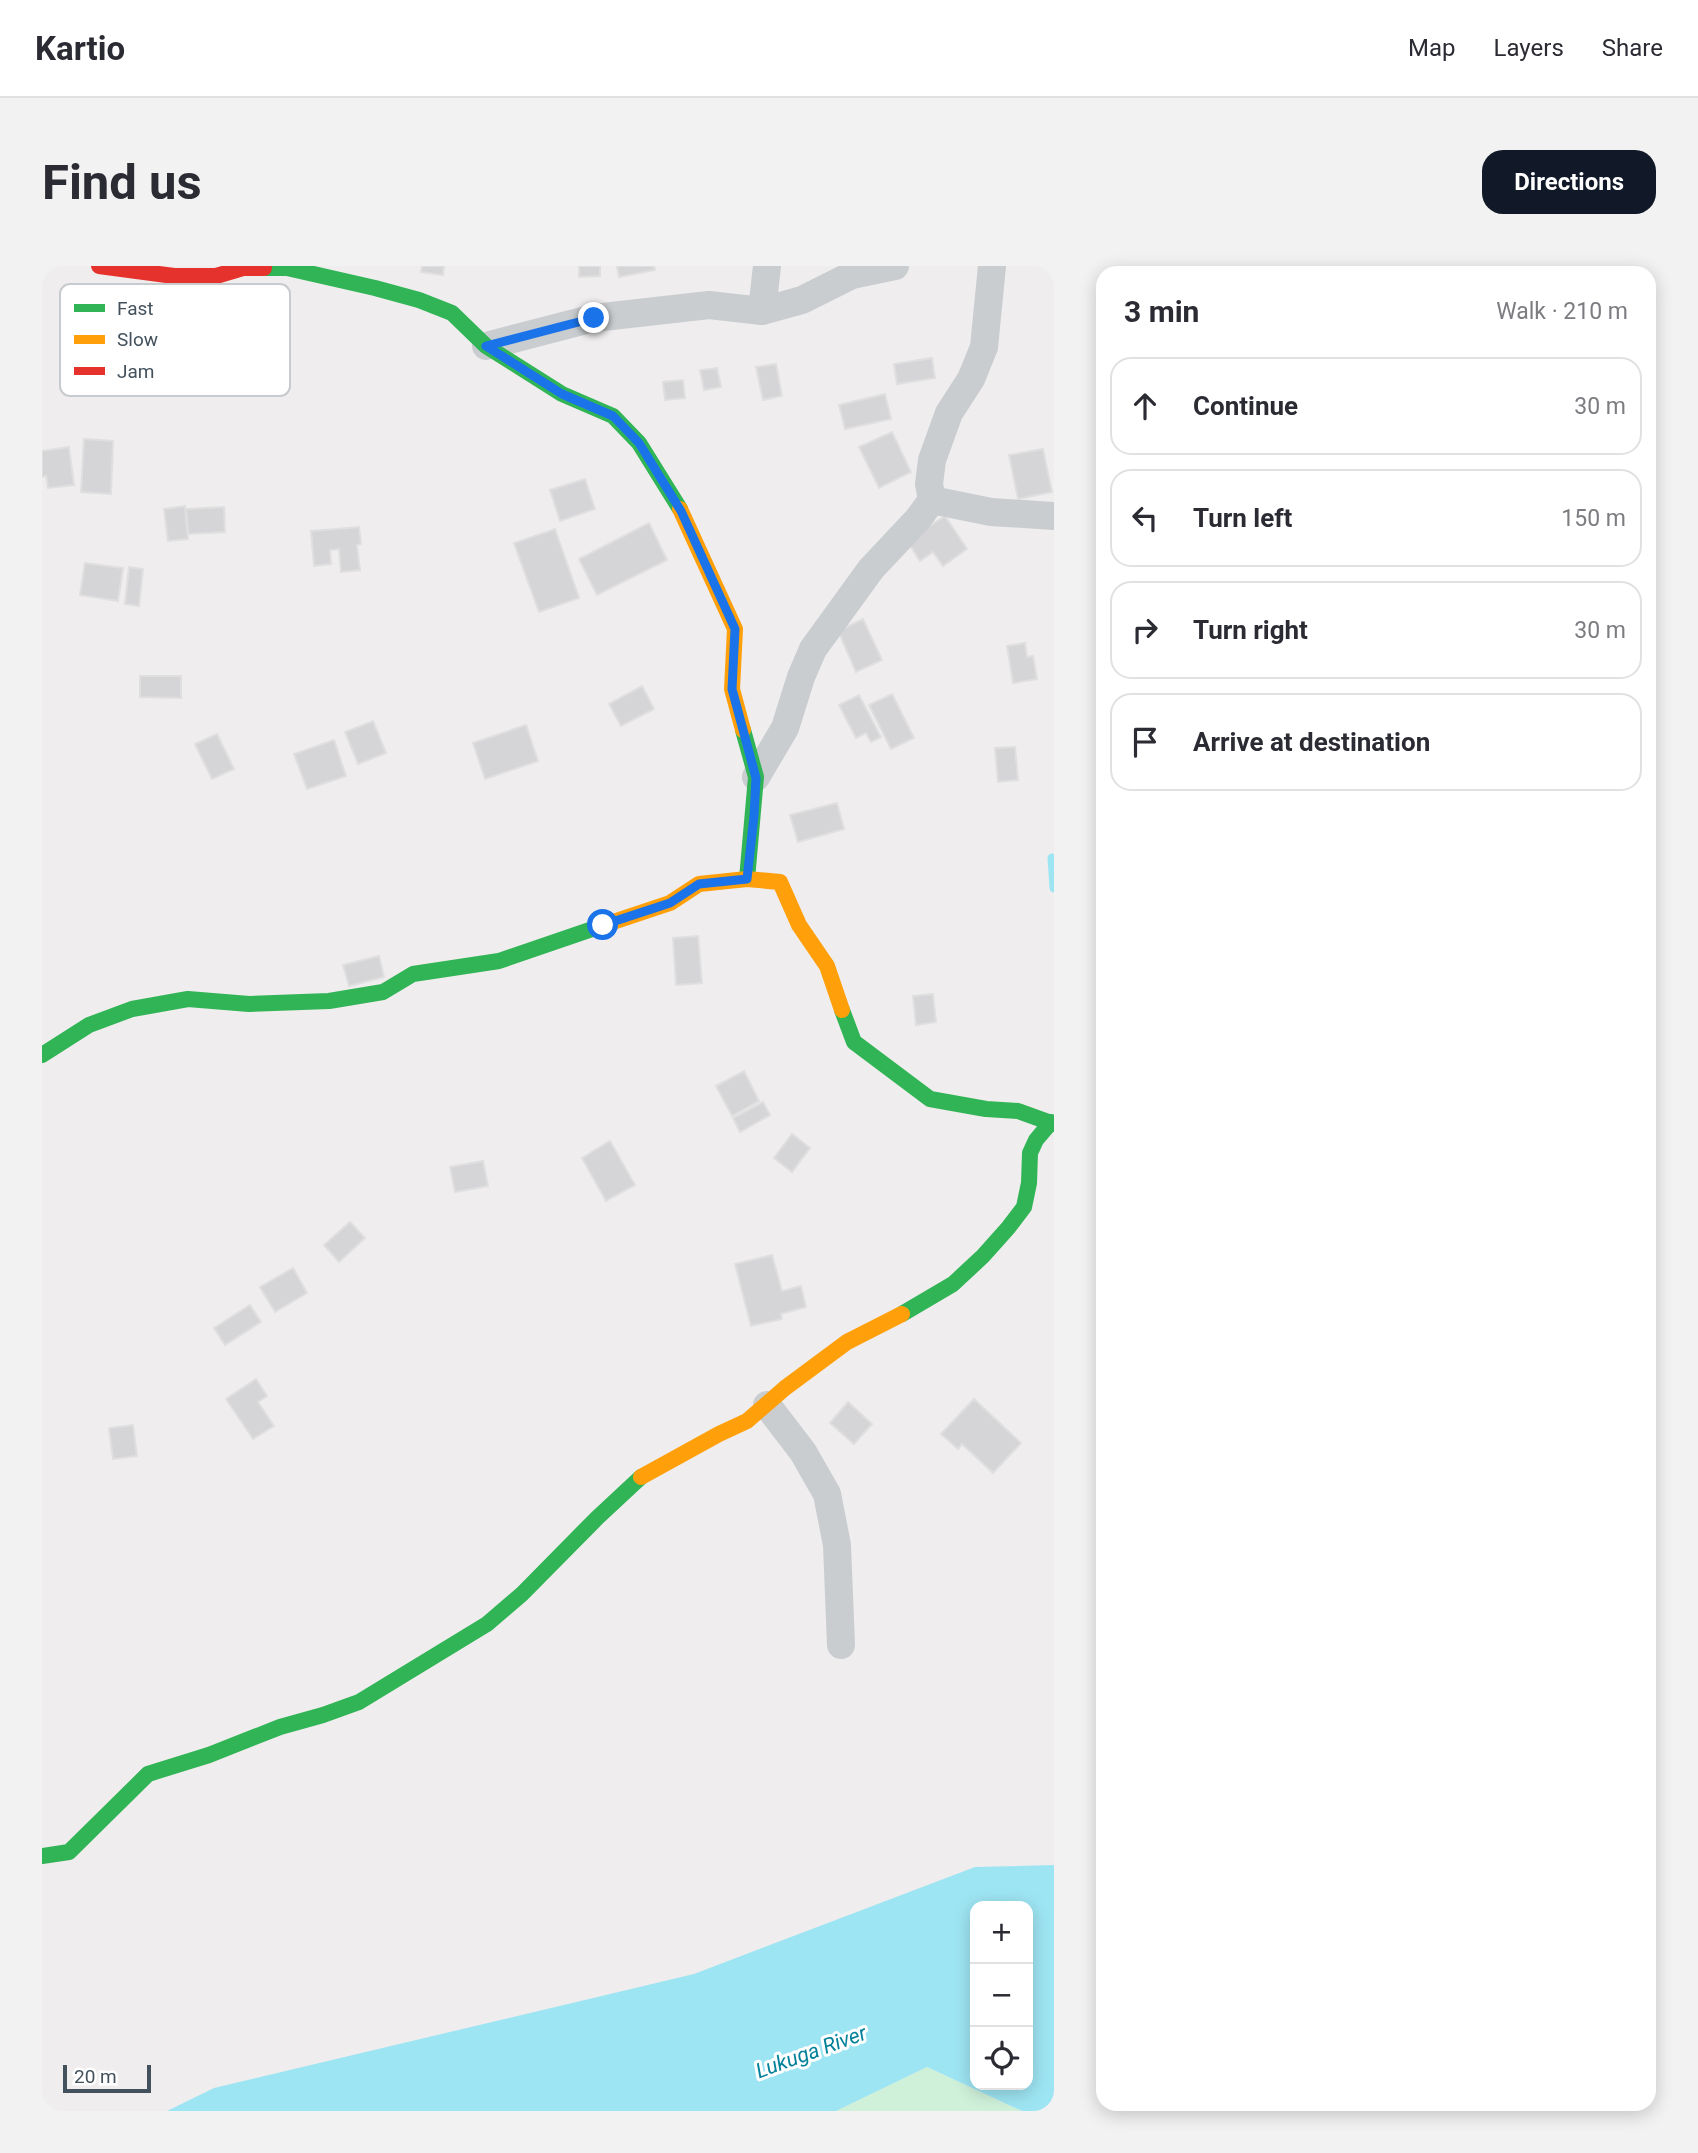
<!DOCTYPE html>
<html lang="en">
<head>
<meta charset="utf-8">
<style>
	:root { --surface:#fff; --page:#f2f2f3; --text:#2b2b33; --muted:#7c7c81; --line:#e1e1e2; --accent:#111827 }
	body { margin:0; font-family:Roboto,sans-serif; background:var(--page); color:var(--text) }
	.controls { position:absolute; right:21px; bottom:21px; display:grid; overflow:hidden; border-radius:14px; box-shadow:0 4px 18px #0003 }
	.controls button { width:63px; height:63px; display:grid; place-items:center; padding:0; border:0; border-bottom:2px solid var(--line); background:var(--surface); color:var(--text); font:35px sans-serif }
	.scale { position:absolute; left:21px; bottom:18px; width:88px; box-sizing:border-box; padding-left:7px; border:4px solid #43515c; border-top:0; font-size:19px; line-height:24px; white-space:nowrap; color:#43515c; -webkit-text-stroke:5px #fff; paint-order:stroke }
	.stop { position:absolute; width:21px; height:21px; margin:-16px; border:5px solid #1a73e8; border-radius:50%; background:#fff }
	.stop.end { background:#1a73e8; border-color:#fff; box-shadow:0 2px 7px #0008 }
	.list { margin:0; padding:0; list-style:none }
	h2 { display:flex; justify-content:space-between; align-items:center; height:91px; margin:0; padding:0 28px; font-size:30px }
	h2 small { font-size:23px; font-weight:400; color:var(--muted) }
	.list li { display:grid; grid-template-columns:46px 1fr auto; gap:21px; align-items:center; box-sizing:border-box; height:98px; margin:0 14px 14px; padding:0 14px; border:2px solid var(--line); border-radius:21px }
	.list b { display:block; font-size:26px; white-space:nowrap }
	.list em { font-size:23px; font-style:normal; color:var(--muted) }
	.icon { flex:none; width:38px; height:38px; fill:none; stroke:currentColor; stroke-width:2; stroke-linecap:round; stroke-linejoin:round }
	.map { position:relative; flex:none; width:1012px; height:1845px; overflow:hidden; border-radius:21px }
	header { display:flex; align-items:center; gap:42px; box-sizing:border-box; height:98px; padding:0 35px; background:var(--surface); border-bottom:2px solid var(--line) }
	header strong { font-size:33px }
	nav { display:flex; gap:38px; margin-inline-start:auto; font-size:24px }
	.intro { display:flex; align-items:center; justify-content:space-between; box-sizing:border-box; height:168px; padding:0 42px }
	h1 { margin:0; font-size:49px }
	.button { padding:18px 32px; border-radius:21px; background:var(--accent); color:#fff; font-size:24px; font-weight:700 }
	main { display:flex; gap:42px; padding:0 42px }
	aside { flex:1; background:var(--surface); border-radius:21px; box-shadow:0 4px 18px #0003 }
	.map>svg:first-child { display:block }
	.green { fill:#cff1da }
	.water { fill:#9ee5f3; fill-rule:evenodd }
	.lines { fill:none; stroke-linecap:round; stroke-linejoin:round }
	.stream { stroke:#9ee5f3; stroke-width:9 }
	.building { fill:#d5d5d7; stroke:#e0dfe0; stroke-width:2 }
	.street { stroke:#c9cdcf; stroke-width:28 }
	.fast { stroke:#30b455; stroke-width:16 }
	.slow { stroke:#ff9f0a; stroke-width:16 }
	.jam { stroke:#e5322d; stroke-width:16 }
	.route { stroke:#1a73e8; stroke-width:9 }
	.labels { text-anchor:middle; stroke-width:6; stroke-linejoin:round; paint-order:stroke }
	.water-label { font-size:21px; font-style:italic; fill:#03819a; stroke:#fff }
	.key { fill:#fff; stroke:#c7cbce; stroke-width:2 }
	.key-label { font-size:19px; fill:#43515c }
</style>
</head>
<body>
<header>
<strong>Kartio</strong>
<nav><a>Map</a><a>Layers</a><a>Share</a></nav>
</header>
<div class="intro"><h1>Find us</h1><a class="button">Directions</a></div>
<main>
<div class="map">
<svg width="1012" height="1845" viewBox="0 0 1012 1845">
	<rect width="100%" height="100%" fill="#efeded"/>
	<polygon class="green" points="885,1801 980,1845 794,1845"/>
	<path class="water" d="M1012 1599V1845H980L885 1801 794 1845H125L172 1822 652 1708 933 1601ZM933 1640H986V1819H933Z"/>
	<g class="lines">
		<polyline class="stream" points="1010,592 1012,622"/>
	</g>
	<g class="building">
		<polygon points="380,0 402,0 401,9 379,6"/>
		<polygon points="537,0 558,0 558,10 537,11"/>
		<polygon points="575,0 612,0 613,4 577,11"/>
		<polygon points="890,92 893,112 855,118 852,98"/>
		<polygon points="734,98 740,130 721,134 714,101"/>
		<polygon points="675,102 679,121 662,124 658,104"/>
		<polygon points="641,114 643,132 623,134 621,116"/>
		<polygon points="843,128 849,153 803,163 797,139"/>
		<polygon points="850,166 869,206 837,222 817,181"/>
		<polygon points="42,173 71,175 69,228 39,226"/>
		<polygon points="27,181 32,219 6,222 4,210 0,211 0,185"/>
		<polygon points="1001,183 1010,226 976,233 967,189"/>
		<polygon points="543,213 553,243 518,255 508,224"/>
		<polygon points="143,240 146,273 126,275 122,243"/>
		<polygon points="182,241 183,266 146,268 144,243"/>
		<polygon points="903,250 925,283 901,300 891,286 878,295 865,275"/>
		<polygon points="607,257 625,294 555,329 537,293"/>
		<polygon points="317,261 319,278 315,279 318,304 299,306 297,283 288,284 289,298 272,300 269,265"/>
		<polygon points="513,263 537,332 497,346 472,277"/>
		<polygon points="43,297 81,302 76,335 38,329"/>
		<polygon points="87,301 101,303 97,340 83,338"/>
		<polygon points="821,353 840,394 814,406 796,365"/>
		<polygon points="983,377 985,391 991,390 995,413 971,417 965,380"/>
		<polygon points="98,410 139,410 139,432 98,431"/>
		<polygon points="600,420 612,443 579,460 567,438"/>
		<polygon points="850,428 872,472 849,483 827,439"/>
		<polygon points="817,429 839,471 829,476 824,467 814,472 797,439"/>
		<polygon points="331,455 344,487 316,498 303,466"/>
		<polygon points="484,459 496,495 443,513 431,477"/>
		<polygon points="175,468 192,503 170,513 153,478"/>
		<polygon points="292,474 304,510 265,523 252,488"/>
		<polygon points="973,481 976,514 956,516 953,482"/>
		<polygon points="795,537 802,563 756,576 748,549"/>
		<polygon points="656,670 660,717 634,719 631,672"/>
		<polygon points="337,690 342,711 307,720 301,699"/>
		<polygon points="891,728 894,756 874,759 871,730"/>
		<polygon points="702,805 717,835 690,850 674,820"/>
		<polygon points="721,836 728,849 698,866 691,852"/>
		<polygon points="750,868 768,882 750,906 732,892"/>
		<polygon points="568,875 593,919 564,935 540,892"/>
		<polygon points="441,895 446,920 413,926 408,901"/>
		<polygon points="308,956 323,972 297,996 282,979"/>
		<polygon points="730,989 740,1025 759,1020 764,1041 739,1048 740,1053 709,1060 693,998"/>
		<polygon points="251,1002 265,1027 233,1046 218,1021"/>
		<polygon points="208,1039 219,1056 183,1079 172,1062"/>
		<polygon points="214,1113 225,1130 216,1136 232,1160 211,1173 184,1133"/>
		<polygon points="932,1133 979,1177 951,1207 920,1178 916,1183 899,1168"/>
		<polygon points="806,1136 830,1158 812,1178 788,1157"/>
		<polygon points="91,1159 95,1190 71,1193 67,1162"/>
	</g>
	<g class="lines">
		<g class="street">
			<polyline points="950,0 942,81 929,113 907,147 890,194 887,218 890,234 949,246 1012,250"/>
			<polyline points="720,45 725,0"/>
			<polyline points="444,80 552,52 667,39 720,45 760,34 810,9 853,0"/>
			<polyline points="714,511 743,462 759,411 771,383 829,303 876,253 890,234"/>
			<polyline points="725,1139 761,1186 785,1228 795,1279 799,1379"/>
		</g>
		<g class="fast">
			<polyline points="222,2 245,2 333,22 377,34 410,47 444,80 520,128 571,150 597,177 638,243"/>
			<polyline points="701,464 714,511 705,613"/>
			<polyline points="800,744 812,776 888,833 944,843 976,845 1012,858"/>
			<polyline points="0,789 47,759 90,743 146,733 207,738 287,735 341,726 371,708 457,695 565,658"/>
			<polyline points="860,1048 911,1018 941,990 966,962 982,941 987,917 988,887 994,874 1009,856"/>
			<polyline points="0,1590 27,1586 106,1508 167,1489 238,1461 281,1449 317,1436 445,1358 480,1328 555,1252 599,1211"/>
		</g>
		<g class="slow">
			<polyline points="638,243 693,363 690,423 701,464"/>
			<polyline points="565,658 628,637 657,618 705,613 738,616 757,659 785,700 800,744"/>
			<polyline points="599,1211 677,1168 705,1155 743,1122 805,1076 860,1048"/>
		</g>
		<polyline class="jam" points="57,0 132,10 174,10 201,2 222,2"/>
	</g>
	<g class="lines">
		<polyline class="route" points="552,52 444,80 520,128 571,150 597,177 639,245 693,363 690,423 714,512 712,550 705,613 657,618 628,637 561,659"/>
	</g>
	<g class="labels">
		<g class="water-label">
			<text transform="translate(769 1786) rotate(-20)" y="7">Lukuga River</text>
		</g>
	</g>
	<rect x="18" y="18" width="230" height="112" rx="10" class="key"/>
	<rect x="32" y="38" width="31" height="8" fill="#30b455"/>
	<rect x="32" y="69" width="31" height="9" fill="#ff9f0a"/>
	<rect x="32" y="101" width="31" height="8" fill="#e5322d"/>
	<g class="key-label">
		<text x="75" y="49">Fast</text>
		<text x="75" y="80">Slow</text>
		<text x="75" y="112">Jam</text>
	</g>
</svg>
<div class="controls">
<button>+</button>
<button>−</button>
<button><svg class="icon" aria-label="locate" viewBox="0 0 24 24"><circle cx="12" cy="12" r="6"/><path d="M12 2v4M12 18v4M2 12h4M18 12h4"/></svg></button>
</div>
<div class="scale">20 m</div>
<div class="stop" style="left:561px;top:659px"></div>
<div class="stop end" style="left:552px;top:52px"></div>
</div>
<aside>
<h2>3 min<small>Walk · 210 m</small></h2>
<ul class="list">
<li><svg class="icon" aria-label="ahead" viewBox="0 0 24 24"><path d="M12 20V5M6 11l6-6 6 6"/></svg><div><b>Continue</b></div><em>30 m</em></li>
<li><svg class="icon" aria-label="left" viewBox="0 0 24 24"><path d="M17 20v-9H6M10 6l-5 5 5 5"/></svg><div><b>Turn left</b></div><em>150 m</em></li>
<li><svg class="icon" aria-label="right" viewBox="0 0 24 24"><path d="M7 20v-9h11M14 6l5 5-5 5"/></svg><div><b>Turn right</b></div><em>30 m</em></li>
<li><svg class="icon" aria-label="arrive" viewBox="0 0 24 24"><path d="M6 21V4h12l-3 4 3 4H6"/></svg><div><b>Arrive at destination</b></div></li>
</ul>
</aside>
</main>
</body>
</html>
